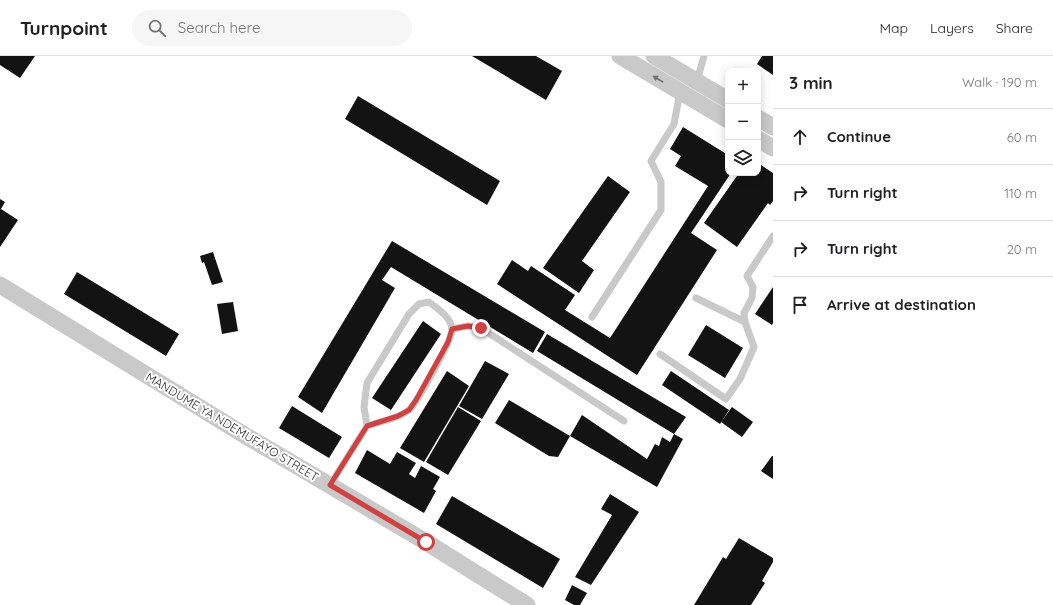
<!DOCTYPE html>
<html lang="en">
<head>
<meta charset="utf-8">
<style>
	:root { --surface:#fff; --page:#f6f6f6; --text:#202124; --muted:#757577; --line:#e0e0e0 }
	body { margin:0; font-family:Quicksand,sans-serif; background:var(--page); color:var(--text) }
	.controls { position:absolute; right:12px; top:12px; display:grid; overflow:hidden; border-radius:8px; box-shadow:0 2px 10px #0003 }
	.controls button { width:36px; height:36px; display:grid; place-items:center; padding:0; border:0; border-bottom:1px solid var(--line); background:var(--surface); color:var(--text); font:20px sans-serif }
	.stop { position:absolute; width:12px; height:12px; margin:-9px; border:3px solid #d04142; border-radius:50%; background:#fff }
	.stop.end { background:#d04142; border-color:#fff; box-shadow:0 1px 4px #0008 }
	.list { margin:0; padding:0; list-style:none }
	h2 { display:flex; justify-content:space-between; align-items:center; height:52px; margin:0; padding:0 16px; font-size:17px }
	h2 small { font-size:13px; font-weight:400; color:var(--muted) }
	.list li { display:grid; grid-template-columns:26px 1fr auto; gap:12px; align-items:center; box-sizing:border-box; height:56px; padding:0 16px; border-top:1px solid var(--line) }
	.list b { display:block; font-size:15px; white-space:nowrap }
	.list em { font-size:13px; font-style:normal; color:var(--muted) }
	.icon { flex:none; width:22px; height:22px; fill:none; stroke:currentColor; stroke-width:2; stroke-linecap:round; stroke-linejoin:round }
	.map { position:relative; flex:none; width:773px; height:549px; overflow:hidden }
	header { display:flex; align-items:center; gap:24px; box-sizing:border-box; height:56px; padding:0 20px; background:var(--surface); border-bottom:1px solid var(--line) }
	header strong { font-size:19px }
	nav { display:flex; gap:22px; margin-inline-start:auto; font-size:14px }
	.search { width:280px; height:36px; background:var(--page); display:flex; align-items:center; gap:10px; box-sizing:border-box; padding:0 14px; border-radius:22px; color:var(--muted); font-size:15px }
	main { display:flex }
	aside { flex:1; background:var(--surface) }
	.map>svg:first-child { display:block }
	.building { fill:#131313 }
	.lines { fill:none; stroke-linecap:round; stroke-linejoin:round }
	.service { stroke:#c9c9c9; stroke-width:7 }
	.tertiary { stroke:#c9c9c9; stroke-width:17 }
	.oneway { fill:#737373 }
	.route { stroke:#d04142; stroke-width:5 }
	.labels { text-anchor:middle; stroke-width:4; stroke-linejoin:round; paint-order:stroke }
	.street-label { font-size:12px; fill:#2c2c2c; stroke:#fff }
</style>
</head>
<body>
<header>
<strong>Turnpoint</strong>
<div class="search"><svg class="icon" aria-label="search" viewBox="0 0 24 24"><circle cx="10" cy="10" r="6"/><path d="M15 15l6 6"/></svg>Search here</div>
<nav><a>Map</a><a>Layers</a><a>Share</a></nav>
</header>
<main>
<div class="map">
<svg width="773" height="549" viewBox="0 0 773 549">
	<rect width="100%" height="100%" fill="#fff"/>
	<g class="building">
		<polygon points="0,0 35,0 20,22 0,9"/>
		<polygon points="472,0 536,0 562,15 546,44"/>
		<polygon points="762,0 773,0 773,19 757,8"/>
		<polygon points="358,40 500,125 487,149 345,63"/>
		<polygon points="683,71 728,99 728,117 731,117 691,177 717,194 637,319 497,228 512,204 528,215 531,210 575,239 565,254 610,282 708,130 675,110 681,100 670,93"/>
		<polygon points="758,107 773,117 773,145 770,149 768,147 737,191 704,167 739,117 758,117"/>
		<polygon points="608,120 630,136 582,205 594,214 579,237 543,212"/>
		<polygon points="0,143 5,146 1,153 18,164 0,191"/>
		<polygon points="392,185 545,276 533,297 391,211 382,224 395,232 322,357 298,341"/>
		<polygon points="213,196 223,226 212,229 204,206 202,207 200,200"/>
		<polygon points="77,216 179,278 166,300 64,238"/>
		<polygon points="773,231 773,267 772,269 755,258"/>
		<polygon points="233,246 238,275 222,278 217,248"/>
		<polygon points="423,265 441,278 391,354 372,342"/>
		<polygon points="706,269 743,292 725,322 688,299"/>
		<polygon points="547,278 686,361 674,378 537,295"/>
		<polygon points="485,305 509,318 482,363 459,350"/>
		<polygon points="447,315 469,330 424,406 400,392"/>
		<polygon points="671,315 729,354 720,368 662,329"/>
		<polygon points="509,344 570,380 558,401 549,400 495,367"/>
		<polygon points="292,350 342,381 329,402 279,372"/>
		<polygon points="458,351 481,365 448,419 426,406"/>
		<polygon points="732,351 753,366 742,381 721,366"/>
		<polygon points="582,359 647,403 655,388 659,390 662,381 670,386 674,378 683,383 657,431 570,380"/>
		<polygon points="367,394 390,408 397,396 416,407 409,418 415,422 421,410 440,421 433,433 436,435 424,457 355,417"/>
		<polygon points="772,400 773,400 773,423 761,415"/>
		<polygon points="610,438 639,456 591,529 575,521 612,459 601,453"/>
		<polygon points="452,440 560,503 543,532 436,468"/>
		<polygon points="739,482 773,502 773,506 762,525 765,527 751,549 694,549 723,501 726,503"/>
		<polygon points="572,529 587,537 580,549 574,549 565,544"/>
	</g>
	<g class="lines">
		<g class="service">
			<polyline points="697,25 704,0"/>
			<polyline points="696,242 745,266"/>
			<polyline points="592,261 661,154 661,126 651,105 674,68 680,36"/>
			<polyline points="452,273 468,270 481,272 624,365"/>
			<polyline points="660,298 726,343 740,323 754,291 745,266 744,257 752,242 753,231 747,220 773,180"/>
			<path d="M330 429 367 370 364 351 367 327 409 258 419 248 429 246C437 252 452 262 452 274 452 284 418 345 410 353 399 363 380 365 367 370"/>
		</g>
		<g class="tertiary">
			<polyline points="620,0 728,64"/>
			<polyline points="654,0 728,44"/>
			<polyline points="758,62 773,71"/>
			<polyline points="758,83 773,92"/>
			<polyline points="0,229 246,380 426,486 527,549"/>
		</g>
	</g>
	<defs><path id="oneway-solid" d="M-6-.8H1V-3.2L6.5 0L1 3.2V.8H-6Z"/></defs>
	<use class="oneway" href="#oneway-solid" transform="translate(658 23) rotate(-149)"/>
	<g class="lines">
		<polyline class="route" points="426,486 330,429 367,370 398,360 409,354 416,344 448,286 452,273 468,270 481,272"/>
	</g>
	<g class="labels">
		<g class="street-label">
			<text transform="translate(232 371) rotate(31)" y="4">MANDUME YA NDEMUFAYO STREET</text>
		</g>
	</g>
</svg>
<div class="controls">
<button>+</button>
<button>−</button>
<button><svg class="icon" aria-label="layers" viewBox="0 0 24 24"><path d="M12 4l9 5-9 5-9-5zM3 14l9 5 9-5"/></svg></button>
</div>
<div class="stop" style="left:426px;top:486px"></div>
<div class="stop end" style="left:481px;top:272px"></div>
</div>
<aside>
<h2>3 min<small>Walk · 190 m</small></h2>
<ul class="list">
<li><svg class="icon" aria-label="ahead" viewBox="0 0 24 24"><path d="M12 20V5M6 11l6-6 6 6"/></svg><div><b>Continue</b></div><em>60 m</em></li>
<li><svg class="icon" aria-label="right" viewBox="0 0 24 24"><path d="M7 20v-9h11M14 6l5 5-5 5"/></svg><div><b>Turn right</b></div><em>110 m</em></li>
<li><svg class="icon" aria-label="right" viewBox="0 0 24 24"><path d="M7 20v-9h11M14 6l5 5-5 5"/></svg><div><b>Turn right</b></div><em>20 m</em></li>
<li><svg class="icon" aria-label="arrive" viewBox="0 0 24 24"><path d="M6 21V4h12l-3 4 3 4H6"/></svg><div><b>Arrive at destination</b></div></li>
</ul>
</aside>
</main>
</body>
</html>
